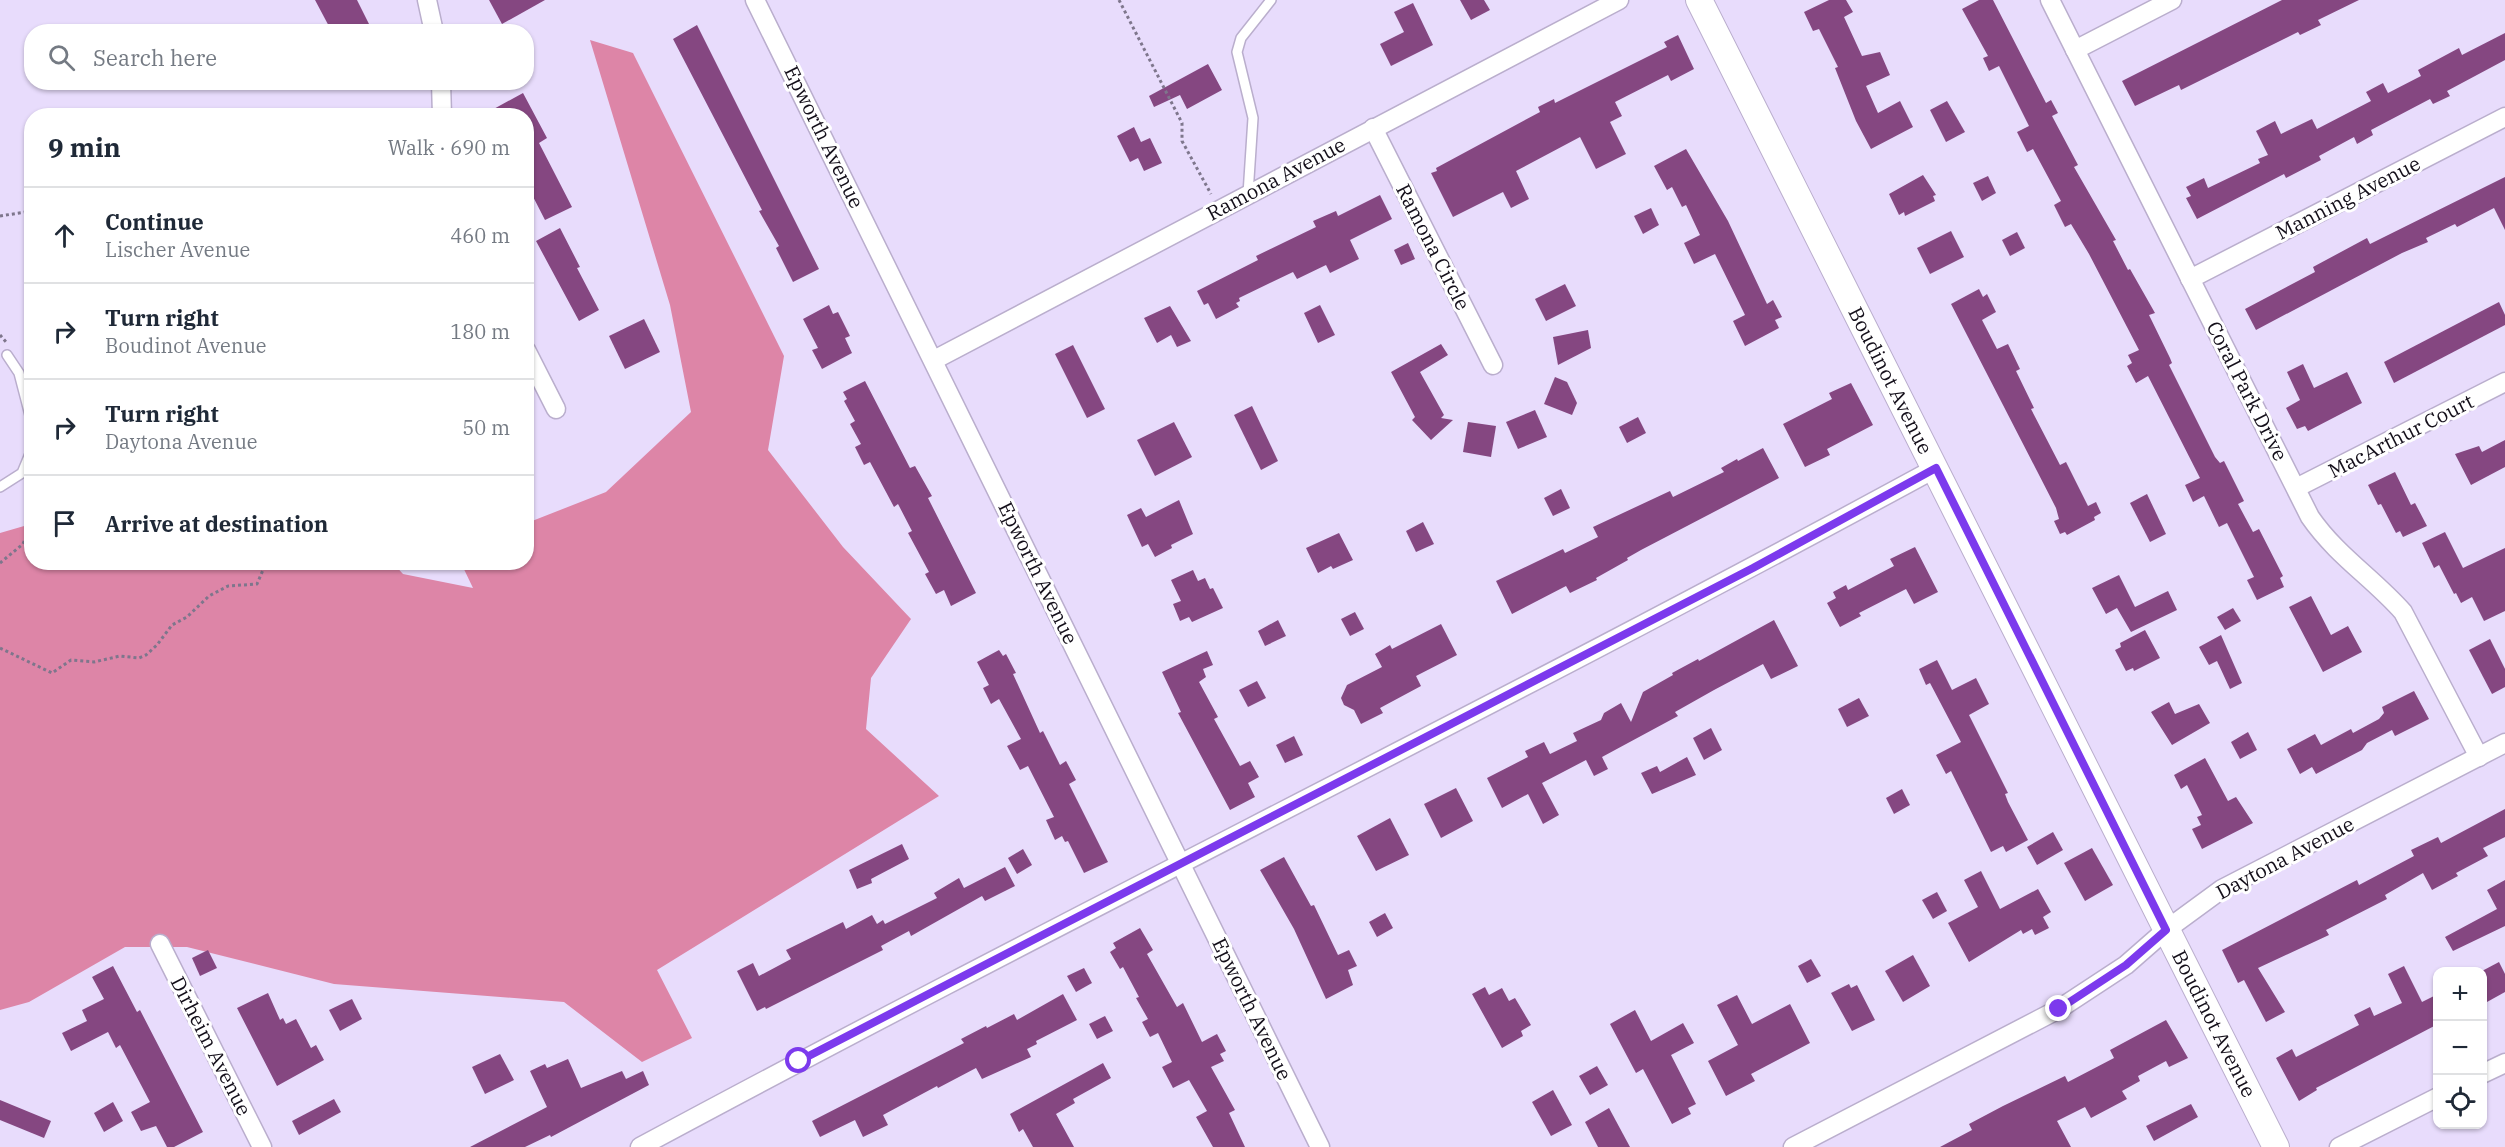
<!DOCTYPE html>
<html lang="en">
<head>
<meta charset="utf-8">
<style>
	:root { --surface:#fff; --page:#f2f2f3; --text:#1f2937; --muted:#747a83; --line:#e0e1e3 }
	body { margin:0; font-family:"IBM Plex Serif",serif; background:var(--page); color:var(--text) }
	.controls { position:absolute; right:18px; bottom:18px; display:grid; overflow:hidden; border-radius:12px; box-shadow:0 2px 4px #0004 }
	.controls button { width:54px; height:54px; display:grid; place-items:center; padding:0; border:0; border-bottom:2px solid var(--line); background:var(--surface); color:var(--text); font:30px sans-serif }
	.stop { position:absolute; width:18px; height:18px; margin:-14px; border:4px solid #7c3aed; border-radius:50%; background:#fff }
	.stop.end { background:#7c3aed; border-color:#fff; box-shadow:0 2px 6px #0008 }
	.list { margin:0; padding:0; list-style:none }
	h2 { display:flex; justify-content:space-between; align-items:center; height:78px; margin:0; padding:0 24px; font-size:26px }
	h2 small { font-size:20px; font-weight:400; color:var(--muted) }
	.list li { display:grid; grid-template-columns:39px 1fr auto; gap:18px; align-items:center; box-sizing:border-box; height:96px; padding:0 24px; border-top:2px solid var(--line) }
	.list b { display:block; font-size:22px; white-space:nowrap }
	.list p { margin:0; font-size:20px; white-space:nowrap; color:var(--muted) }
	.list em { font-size:20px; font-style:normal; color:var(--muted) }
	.icon { flex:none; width:33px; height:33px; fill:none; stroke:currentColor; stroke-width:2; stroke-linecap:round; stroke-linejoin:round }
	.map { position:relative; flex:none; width:2505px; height:1147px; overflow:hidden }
	.search { position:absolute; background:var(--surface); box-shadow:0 2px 4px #0004; left:24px; top:24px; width:510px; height:66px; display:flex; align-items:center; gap:15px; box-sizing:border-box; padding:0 21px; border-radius:24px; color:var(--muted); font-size:22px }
	.panel { position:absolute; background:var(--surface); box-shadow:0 2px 4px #0004; left:24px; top:108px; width:510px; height:462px; border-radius:24px }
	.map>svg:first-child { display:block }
	.forest { fill:#dd85a7 }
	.building { fill:#854781 }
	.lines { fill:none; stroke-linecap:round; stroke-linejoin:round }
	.lane-casing { stroke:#baaecd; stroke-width:12 }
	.street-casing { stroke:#baaecd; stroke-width:21 }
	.secondary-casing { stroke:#baaecd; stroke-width:28 }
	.path { stroke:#7e768c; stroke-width:3; stroke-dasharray:3 3; stroke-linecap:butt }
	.lane { stroke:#fff; stroke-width:9 }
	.street { stroke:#fff; stroke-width:18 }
	.secondary { stroke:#fff; stroke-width:26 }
	.route { stroke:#7c3aed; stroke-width:8 }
	.labels { text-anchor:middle; stroke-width:6; stroke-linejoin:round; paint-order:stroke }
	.street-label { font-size:20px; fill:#130e19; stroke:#fff }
</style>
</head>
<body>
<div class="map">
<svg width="2505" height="1147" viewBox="0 0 2505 1147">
	<rect width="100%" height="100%" fill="#e8dcfc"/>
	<polygon class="forest" points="590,40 633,53 784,356 768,450 843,547 911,619 871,678 866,729 939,796 657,970 692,1038 642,1062 564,1002 334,984 187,947 125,947 29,1002 0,1010 0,533 31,524 32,562 393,563 403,574 473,588 461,563 526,562 527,523 606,492 691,412 670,305"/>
	<g class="building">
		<polygon points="315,0 357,0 373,32 332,32"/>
		<polygon points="489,0 545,0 502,24"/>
		<polygon points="1460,0 1484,0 1490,10 1471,20"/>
		<polygon points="1829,0 1846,0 1853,12 1844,17 1862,56 1880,52 1890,75 1866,86 1878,113 1900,101 1913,127 1871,149 1856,121 1835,68 1838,67 1819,29 1813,31 1804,12"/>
		<polygon points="1979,0 1993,0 2046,103 2051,100 2058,113 2052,116 2078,165 2074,167 2116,240 2113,241 2128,270 2130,269 2155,313 2149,315 2170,358 2172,363 2169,365 2215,457 2220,463 2224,461 2244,501 2238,504 2253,532 2259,529 2283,576 2280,578 2284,587 2257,600 2247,580 2254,577 2227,523 2219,527 2204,496 2193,502 2185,485 2200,478 2148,376 2136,383 2127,366 2132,363 2128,355 2139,350 2089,254 2071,224 2065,227 2054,205 2061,201 2033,149 2027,152 2017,132 2029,126 1999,66 1989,71 1983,58 1988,56 1962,9"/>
		<polygon points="2282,0 2359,0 2318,20 2321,25 2300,35 2298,32 2181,90 2179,85 2135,106 2122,81"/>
		<polygon points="1413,3 1433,45 1391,66 1380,44 1404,32 1394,12"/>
		<polygon points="697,25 819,269 793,282 776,248 779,246 759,211 762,210 673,39"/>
		<polygon points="2505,33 2505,60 2447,91 2450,96 2433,104 2430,99 2371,130 2373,135 2357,144 2354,137 2319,156 2321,160 2286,178 2284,174 2197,219 2186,198 2191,196 2186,187 2204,178 2208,188 2260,163 2258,159 2268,155 2256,131 2275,121 2281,134 2312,119 2317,129 2371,101 2366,92 2383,83 2388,93 2421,76 2418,70 2459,48 2462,55"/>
		<polygon points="1678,35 1694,69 1671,81 1668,75 1615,102 1622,116 1610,122 1626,154 1596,169 1580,137 1516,171 1529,199 1511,208 1503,192 1453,217 1431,173 1437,171 1436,168 1540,112 1538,107 1554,99 1555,103 1667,47 1664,42"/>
		<polygon points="1208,64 1222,90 1187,109 1180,95 1154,107 1149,96"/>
		<polygon points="523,93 547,138 539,143 572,207 545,220 526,183 526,116 481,116"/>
		<polygon points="1947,101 1965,132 1946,142 1930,110"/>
		<polygon points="1134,127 1141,142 1150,138 1162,163 1144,171 1138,158 1130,162 1117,136"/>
		<polygon points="1686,149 1728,221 1767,304 1773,300 1782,317 1775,320 1779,328 1745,346 1733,321 1745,315 1715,254 1694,264 1684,243 1700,235 1686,205 1682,207 1672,187 1667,190 1654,166"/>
		<polygon points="1923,175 1936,195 1933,196 1935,201 1905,216 1904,212 1899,215 1889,194"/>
		<polygon points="1988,176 1996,193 1982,201 1973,183"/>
		<polygon points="2505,177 2505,230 2494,208 2457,227 2455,224 2426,238 2428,242 2402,253 2256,330 2245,309 2315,272 2313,267 2367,238 2370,244"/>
		<polygon points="1380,195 1392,219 1350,240 1359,259 1330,273 1326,265 1297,279 1293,272 1239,298 1240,301 1236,303 1239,307 1216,319 1208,303 1204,305 1197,291 1258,260 1256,256 1316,227 1313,221 1336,211 1338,216"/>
		<polygon points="1651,208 1659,225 1643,234 1634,216"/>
		<polygon points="560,228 580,267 577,268 599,310 579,321 536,241"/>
		<polygon points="1951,231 1964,257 1930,274 1917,248"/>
		<polygon points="2017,232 2025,248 2010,256 2002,240"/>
		<polygon points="1408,243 1415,259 1401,265 1394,250"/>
		<polygon points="1565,284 1576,306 1546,321 1535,299"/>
		<polygon points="1979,289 1983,297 1987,294 1996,312 1982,320 1997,349 2008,344 2020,369 2016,371 2034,408 2031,409 2060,465 2066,462 2088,506 2096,502 2101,513 2094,517 2095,520 2067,535 2065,532 2060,534 2054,521 2059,519 2056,508 1951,304"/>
		<polygon points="2499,302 2505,315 2505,325 2394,383 2384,362"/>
		<polygon points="829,305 833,314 838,312 850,336 845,338 852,353 822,369 812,350 818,348 803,319"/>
		<polygon points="1320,305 1335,335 1318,343 1304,313"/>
		<polygon points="1170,306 1191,341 1177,347 1171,335 1157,343 1144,318"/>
		<polygon points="644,319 660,352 625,369 609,336"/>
		<polygon points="1588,330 1591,348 1558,365 1553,337"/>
		<polygon points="1441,344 1448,355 1420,372 1444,415 1441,418 1453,420 1431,440 1412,420 1415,417 1391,372"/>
		<polygon points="1073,345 1105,409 1087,418 1055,354"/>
		<polygon points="2303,364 2314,388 2347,372 2362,403 2308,431 2305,426 2297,429 2286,408 2300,400 2287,372"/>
		<polygon points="1555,377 1567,382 1577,403 1572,415 1544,404"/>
		<polygon points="865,381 910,468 915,466 932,496 928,498 976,593 951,606 944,590 936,594 925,574 929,572 908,533 912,531 898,504 894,507 870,462 864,465 855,447 861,444 850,424 855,421 844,401 847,399 843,392"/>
		<polygon points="1851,383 1873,425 1827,449 1830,455 1805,467 1783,424 1832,399 1829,393"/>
		<polygon points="1252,406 1278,461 1261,470 1234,415"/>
		<polygon points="1535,410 1547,437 1518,449 1506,422"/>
		<polygon points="1638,417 1646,433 1627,443 1619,427"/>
		<polygon points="1174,422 1192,457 1155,476 1137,440"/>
		<polygon points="1468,422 1496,426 1491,457 1463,452"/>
		<polygon points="2505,440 2505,467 2471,485 2455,454 2479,446 2482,452"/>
		<polygon points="1763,448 1779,478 1641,550 1627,558 1628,560 1596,578 1597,580 1570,593 1566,586 1512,614 1496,581 1563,549 1565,553 1598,537 1593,527 1670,491 1673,497 1724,472 1721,468 1737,459 1738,461"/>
		<polygon points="2395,472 2411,505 2415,503 2427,526 2403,537 2400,531 2396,533 2381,504 2378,505 2368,485"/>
		<polygon points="1561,489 1570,508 1553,516 1544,498"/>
		<polygon points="2147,494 2166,534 2150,542 2130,503"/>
		<polygon points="1179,500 1193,534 1171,545 1172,548 1155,557 1148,544 1142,547 1127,515 1141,508 1146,517"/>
		<polygon points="1423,522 1434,544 1416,552 1406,531"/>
		<polygon points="2445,532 2463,568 2505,548 2505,611 2484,621 2472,597 2461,603 2456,593 2454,594 2439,565 2434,568 2422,543"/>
		<polygon points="1339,533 1353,560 1333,569 1331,566 1318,573 1306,548"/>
		<polygon points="1915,547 1938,592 1914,604 1906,589 1859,613 1861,616 1840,627 1827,603 1836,598 1833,592 1846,585 1848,590 1894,566 1890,559"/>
		<polygon points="1193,570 1198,581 1205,578 1210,589 1213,588 1223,608 1192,622 1189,617 1180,621 1173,604 1181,601 1171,580"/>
		<polygon points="2119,575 2135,607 2168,591 2177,610 2131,632 2117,608 2106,614 2092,588"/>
		<polygon points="2311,596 2331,635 2348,626 2362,652 2323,672 2289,607"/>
		<polygon points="2233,608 2241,621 2225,630 2217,617"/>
		<polygon points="1355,612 1364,629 1350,636 1341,619"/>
		<polygon points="1278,620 1286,636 1265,646 1258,631"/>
		<polygon points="1774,620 1798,666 1771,679 1763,664 1714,690 1675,712 1678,716 1602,757 1608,769 1594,776 1586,760 1542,783 1559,815 1543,824 1528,794 1502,808 1487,778 1528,757 1525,751 1544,742 1550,754 1577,741 1573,733 1601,720 1604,713 1621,703 1631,722 1643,692 1673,675 1672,673 1698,659 1699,661"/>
		<polygon points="1441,624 1457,655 1416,676 1421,686 1380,708 1383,713 1361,724 1354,710 1344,705 1341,698 1347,685 1382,667 1375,654 1390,645 1392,649"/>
		<polygon points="2145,630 2160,658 2134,671 2133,668 2126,671 2115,650 2121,647 2120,643"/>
		<polygon points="2221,635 2242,683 2230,689 2217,661 2209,665 2199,647"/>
		<polygon points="2490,639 2505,669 2505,687 2492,694 2469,650"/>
		<polygon points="999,650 1003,656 1006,654 1016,673 1013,674 1040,733 1043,731 1060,765 1066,761 1076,780 1069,784 1108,862 1084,873 1068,841 1065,842 1062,836 1055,840 1046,820 1054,817 1028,766 1020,770 1007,746 1021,739 999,699 991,704 983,688 989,685 977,662"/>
		<polygon points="1207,651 1213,665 1203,669 1206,677 1199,682 1218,717 1214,719 1240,766 1250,761 1259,777 1248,783 1255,797 1230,810 1178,713 1181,712 1162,672"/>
		<polygon points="1937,660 1952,690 1976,678 1989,704 1969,715 2008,793 2005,794 2008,802 2028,840 2006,852 2003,846 1991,852 1951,771 1946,774 1936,755 1961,742 1930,683 1926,685 1919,669"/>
		<polygon points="1257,681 1266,698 1248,707 1239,690"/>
		<polygon points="2414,691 2429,719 2395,736 2392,730 2367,743 2362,750 2316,774 2312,767 2300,774 2287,749 2315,734 2321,745 2351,729 2353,733 2379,719 2384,713 2382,707"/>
		<polygon points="1859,698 1869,716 1847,727 1838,709"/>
		<polygon points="2169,702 2175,714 2199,704 2210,723 2172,745 2151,712"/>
		<polygon points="1711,728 1722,750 1704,760 1693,738"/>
		<polygon points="2248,732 2257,750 2240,759 2231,742"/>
		<polygon points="1294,736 1303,755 1285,763 1276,745"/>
		<polygon points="1687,757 1696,775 1652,794 1641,773 1657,766 1660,772"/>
		<polygon points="2205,758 2228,801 2236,797 2253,823 2202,849 2192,829 2201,825 2197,817 2202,815 2187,785 2181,789 2174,775"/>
		<polygon points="1456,788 1473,821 1441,838 1424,804"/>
		<polygon points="1902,789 1910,805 1894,814 1886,798"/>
		<polygon points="2505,809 2505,837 2483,848 2488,856 2456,873 2458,876 2432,890 2423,873 2385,895 2387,899 2326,930 2329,935 2258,968 2285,1012 2266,1022 2244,980 2238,983 2222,950 2357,880 2359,885 2414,856 2411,850 2438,837 2441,843"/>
		<polygon points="1390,818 1409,855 1376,871 1357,836"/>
		<polygon points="2053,832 2063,850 2037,865 2027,847"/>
		<polygon points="902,844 909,859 871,879 872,883 857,889 849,870"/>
		<polygon points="2092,848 2113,885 2085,901 2064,863"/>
		<polygon points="1023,849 1032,865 1017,874 1008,858"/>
		<polygon points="1284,857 1311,906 1314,905 1338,955 1349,950 1357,966 1348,970 1353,985 1326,999 1294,929 1260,870"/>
		<polygon points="1005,867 1015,886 985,901 982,896 911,936 909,931 881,946 883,950 766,1009 765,1007 757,1011 737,971 753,963 759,976 791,959 786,950 843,922 846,929 872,915 877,924 883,920 885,924 937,898 934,893 959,878 964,888"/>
		<polygon points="1981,871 2000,909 2038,889 2051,912 2043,917 2049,928 2035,935 2032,929 2023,934 2021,930 1969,962 1948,923 1978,907 1964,880"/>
		<polygon points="2505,880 2505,926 2453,951 2445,937 2497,909 2487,890"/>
		<polygon points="1937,892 1947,911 1933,919 1922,900"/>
		<polygon points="1385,913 1393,928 1377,937 1369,922"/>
		<polygon points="1140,928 1153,950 1147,954 1177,1007 1183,1003 1202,1042 1217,1034 1226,1051 1220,1054 1224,1061 1211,1067 1235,1110 1229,1113 1245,1147 1213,1147 1196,1117 1207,1111 1189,1080 1173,1088 1162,1067 1172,1062 1158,1033 1150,1037 1142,1022 1148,1019 1136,998 1139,997 1123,967 1120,969 1110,952 1116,948 1113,943"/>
		<polygon points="208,950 217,968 200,976 192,958"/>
		<polygon points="1913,955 1930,986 1903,1002 1885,971"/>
		<polygon points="1811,959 1821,976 1807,983 1798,966"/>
		<polygon points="2499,962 2505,974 2505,992 2487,1002 2482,993 2482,971"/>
		<polygon points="113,966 137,1012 140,1010 203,1132 174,1147 167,1147 156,1126 141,1131 131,1112 150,1102 120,1045 116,1048 108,1032 71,1051 62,1033 87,1021 82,1010 104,999 92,977"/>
		<polygon points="2404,966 2422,1002 2438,994 2438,1024 2316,1088 2317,1090 2299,1101 2276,1058 2292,1049 2296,1057 2359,1025 2354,1015 2370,1007 2374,1016 2402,1003 2388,974"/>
		<polygon points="1084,968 1092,983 1076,992 1067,976"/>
		<polygon points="1849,984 1851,988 1857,985 1875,1020 1852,1031 1831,993"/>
		<polygon points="1485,987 1489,995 1502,988 1509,1001 1515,998 1531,1025 1521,1031 1523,1036 1502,1048 1472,994"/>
		<polygon points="268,993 280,1020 283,1018 286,1024 296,1019 311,1048 316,1045 324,1060 277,1086 237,1008"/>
		<polygon points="1063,994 1077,1020 1036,1041 1037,1044 1027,1049 1031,1057 982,1079 976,1068 938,1088 937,1086 883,1115 888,1125 863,1137 855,1120 820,1137 812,1121 964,1043 961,1039 986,1026 987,1028 1014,1014 1017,1020"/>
		<polygon points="1737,995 1752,1024 1790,1004 1810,1043 1751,1074 1755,1081 1726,1096 1708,1061 1738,1045 1717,1005"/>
		<polygon points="352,999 362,1019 340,1031 329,1010"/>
		<polygon points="1635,1010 1651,1041 1683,1023 1694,1043 1671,1055 1696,1104 1688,1108 1691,1114 1672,1124 1643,1069 1636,1073 1610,1024"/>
		<polygon points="1105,1016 1113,1031 1097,1039 1089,1024"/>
		<polygon points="2166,1020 2188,1058 2169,1067 2166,1061 2138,1076 2140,1081 2122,1091 2127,1099 2091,1118 2085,1107 2057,1121 2071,1147 1940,1147 1972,1130 1969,1124 2003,1106 2065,1076 2068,1082 2114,1058 2110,1050"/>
		<polygon points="500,1054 514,1080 485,1094 472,1067"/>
		<polygon points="568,1059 581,1088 622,1071 626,1079 643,1071 649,1085 551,1137 550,1135 525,1147 470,1147 547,1107 530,1071 545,1064 547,1068"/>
		<polygon points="1103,1063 1111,1078 1073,1099 1075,1103 1056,1114 1074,1147 1033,1147 1023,1129 1019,1132 1010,1114"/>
		<polygon points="1597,1066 1608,1085 1590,1095 1579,1076"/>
		<polygon points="1553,1090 1572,1125 1551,1136 1532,1102"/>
		<polygon points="334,1099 341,1112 299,1135 292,1121"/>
		<polygon points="0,1100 51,1121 44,1138 0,1120"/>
		<polygon points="113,1102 123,1121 104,1132 94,1113"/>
		<polygon points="2191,1104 2198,1117 2154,1141 2146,1126"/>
		<polygon points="1609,1108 1630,1147 1598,1147 1585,1122"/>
	</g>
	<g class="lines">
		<g class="lane-casing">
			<g id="lane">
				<polyline points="1248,194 1253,118 1237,52 1241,38 1271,0"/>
				<polyline points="7,355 19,373 32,423"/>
				<polyline points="0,487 22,473 32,449"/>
			</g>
		</g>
		<g class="street-casing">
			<g id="street">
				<polyline points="427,0 434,32"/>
				<polyline points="755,0 1320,1147"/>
				<path d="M2050 0 2310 517C2337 556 2373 578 2403 612L2479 757"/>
				<polyline points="2075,50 2172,0"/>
				<polyline points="441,82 442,116"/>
				<polyline points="1373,128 1493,365"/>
				<polyline points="2190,279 2505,117"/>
				<polyline points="526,350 556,409"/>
				<polyline points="934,360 1619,0"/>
				<polyline points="2296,488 2505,382"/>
				<polyline points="160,944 262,1147"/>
				<polyline points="2482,1074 2505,1063"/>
				<path d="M640 1147C1069 916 1508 701 1936 468"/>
				<polyline points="1793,1147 2059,1009 2126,965 2166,930 2222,889 2505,743"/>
				<polyline points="2339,1147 2438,1097"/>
			</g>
		</g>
		<g class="secondary-casing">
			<g id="secondary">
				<path id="s1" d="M1699 0 2276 1147"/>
			</g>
		</g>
		<g class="path">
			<polyline points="1119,0 1182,123 1182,141 1211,194"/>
			<polyline points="0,216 32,211"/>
			<polyline points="0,335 6,342"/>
			<polyline points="0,563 23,544 32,521"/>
			<polyline points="0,648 52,673 71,660 94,662 120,656 139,658 146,655 157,645 172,625 187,617 209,596 228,586 257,584 263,570 271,562"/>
		</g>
		<use href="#lane" class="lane"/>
		<use href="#street" class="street"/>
		<use href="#secondary" class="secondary"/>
	</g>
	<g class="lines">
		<polyline class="route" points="799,1061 1753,568 1936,468 2166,930 2126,965 2059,1009"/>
	</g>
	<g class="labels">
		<g class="street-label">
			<text transform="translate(824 137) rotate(64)" y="7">Epworth Avenue</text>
			<text transform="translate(1276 179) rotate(-28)" y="7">Ramona Avenue</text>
			<text transform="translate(2348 198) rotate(-27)" y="7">Manning Avenue</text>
			<text transform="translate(1433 247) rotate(63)" y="7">Ramona Circle</text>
			<text dy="7" stroke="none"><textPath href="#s1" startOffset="426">Boudinot Avenue</textPath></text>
			<text transform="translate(2247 391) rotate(63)" y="7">Coral Park Drive</text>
			<text transform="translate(2401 436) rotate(-27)" y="7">MacArthur Court</text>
			<text transform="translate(1038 573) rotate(64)" y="7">Epworth Avenue</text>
			<text transform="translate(2285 858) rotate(-28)" y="7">Daytona Avenue</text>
			<text transform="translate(1252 1009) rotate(64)" y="7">Epworth Avenue</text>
			<text dy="7" stroke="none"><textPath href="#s1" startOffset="1146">Boudinot Avenue</textPath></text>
			<text transform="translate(211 1046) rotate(63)" y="7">Dirheim Avenue</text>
		</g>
	</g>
</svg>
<div class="controls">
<button>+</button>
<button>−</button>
<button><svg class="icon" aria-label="locate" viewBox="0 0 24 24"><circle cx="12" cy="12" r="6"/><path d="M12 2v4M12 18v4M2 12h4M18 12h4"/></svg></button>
</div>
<div class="stop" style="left:799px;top:1061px"></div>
<div class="stop end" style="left:2059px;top:1009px"></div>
<div class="search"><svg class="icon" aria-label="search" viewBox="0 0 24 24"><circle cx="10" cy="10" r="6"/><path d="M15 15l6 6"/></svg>Search here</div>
<section class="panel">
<h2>9 min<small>Walk · 690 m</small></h2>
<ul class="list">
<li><svg class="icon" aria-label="ahead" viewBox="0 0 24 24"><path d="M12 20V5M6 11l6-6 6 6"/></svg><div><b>Continue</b><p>Lischer Avenue</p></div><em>460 m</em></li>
<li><svg class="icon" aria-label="right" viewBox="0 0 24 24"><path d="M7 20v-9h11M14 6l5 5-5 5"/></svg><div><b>Turn right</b><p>Boudinot Avenue</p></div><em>180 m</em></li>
<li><svg class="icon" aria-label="right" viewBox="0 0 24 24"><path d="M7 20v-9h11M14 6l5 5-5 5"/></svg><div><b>Turn right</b><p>Daytona Avenue</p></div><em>50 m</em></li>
<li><svg class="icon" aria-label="arrive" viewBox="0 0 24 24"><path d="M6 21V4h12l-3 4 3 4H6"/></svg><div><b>Arrive at destination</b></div></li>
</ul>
</section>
</div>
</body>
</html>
